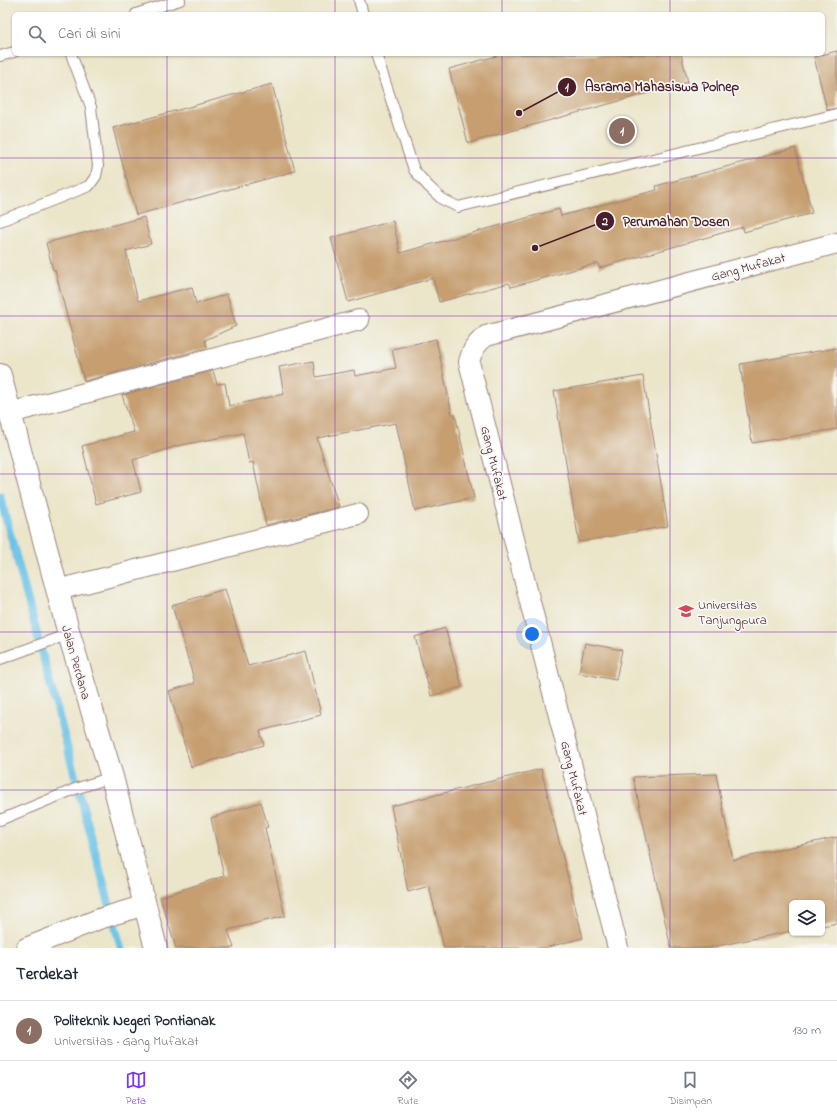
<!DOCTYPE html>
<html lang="id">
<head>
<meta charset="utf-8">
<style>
	:root { --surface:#fff; --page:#f6f6f7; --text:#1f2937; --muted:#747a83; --line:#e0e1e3; --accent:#7c3aed }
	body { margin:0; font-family:"Indie Flower",sans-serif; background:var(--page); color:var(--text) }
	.controls { position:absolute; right:12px; bottom:12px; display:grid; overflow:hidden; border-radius:6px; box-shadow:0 1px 3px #0004 }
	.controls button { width:36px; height:36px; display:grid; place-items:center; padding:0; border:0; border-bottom:1px solid var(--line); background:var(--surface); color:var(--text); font:20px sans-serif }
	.you { position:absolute; left:532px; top:634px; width:14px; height:14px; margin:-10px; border:3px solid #fff; border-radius:50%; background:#1a73e8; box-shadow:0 0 0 6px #1a73e833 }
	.badge { display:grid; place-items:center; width:26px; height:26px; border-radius:50%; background:var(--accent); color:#fff; font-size:13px; font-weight:700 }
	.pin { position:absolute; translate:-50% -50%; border:2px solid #fff; box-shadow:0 1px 4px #0006 }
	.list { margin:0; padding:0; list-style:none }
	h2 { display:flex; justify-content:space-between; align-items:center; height:52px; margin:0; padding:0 16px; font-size:17px }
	h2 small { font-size:13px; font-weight:400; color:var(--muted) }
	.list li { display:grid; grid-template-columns:26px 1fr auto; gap:12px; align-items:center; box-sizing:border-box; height:60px; padding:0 16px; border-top:1px solid var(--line) }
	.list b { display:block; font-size:15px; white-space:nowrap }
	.list p { margin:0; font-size:13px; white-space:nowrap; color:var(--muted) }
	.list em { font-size:13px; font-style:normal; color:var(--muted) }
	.icon { flex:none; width:22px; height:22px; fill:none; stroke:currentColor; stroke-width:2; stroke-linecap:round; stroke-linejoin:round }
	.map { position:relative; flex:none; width:837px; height:948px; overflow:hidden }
	.search { position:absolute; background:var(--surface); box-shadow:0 1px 3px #0004; left:12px; right:12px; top:12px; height:44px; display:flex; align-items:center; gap:10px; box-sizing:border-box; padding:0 14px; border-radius:6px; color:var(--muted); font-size:15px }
	.sheet { height:112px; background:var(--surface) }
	nav { display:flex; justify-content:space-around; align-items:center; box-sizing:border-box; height:56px; border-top:1px solid var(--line); background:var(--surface); font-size:11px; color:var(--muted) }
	nav a { display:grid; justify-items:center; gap:2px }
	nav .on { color:var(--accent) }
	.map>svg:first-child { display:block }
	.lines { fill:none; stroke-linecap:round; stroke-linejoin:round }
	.stream { stroke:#6ac2e7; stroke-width:8 }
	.building { fill:#c69e6f }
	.service-casing { stroke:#9a827a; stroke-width:12 }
	.minor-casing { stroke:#9a827a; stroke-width:22 }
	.tertiary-casing { stroke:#9a827a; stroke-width:24 }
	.service { stroke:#fff; stroke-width:10 }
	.minor { stroke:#fff; stroke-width:20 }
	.tertiary { stroke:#fff; stroke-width:22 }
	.grid { fill:none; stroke:#7b2cbf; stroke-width:1; stroke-opacity:0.55 }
	.labels { text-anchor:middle; stroke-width:3.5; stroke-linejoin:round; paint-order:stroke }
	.street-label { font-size:13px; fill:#4a1f2b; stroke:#f6f6f2 }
	.poi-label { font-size:13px; fill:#4a1f2b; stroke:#f6f6f2; text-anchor:start }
	.leader { fill:none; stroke:#4a1f2b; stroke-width:1.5 }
	.callout-dot { fill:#4a1f2b; stroke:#f6f6f2; stroke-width:1.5 }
	.mark-label { font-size:12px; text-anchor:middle; font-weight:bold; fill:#fff }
	.callout-label { font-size:14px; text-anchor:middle; font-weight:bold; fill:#4a1f2b; stroke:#f6f6f2; stroke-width:3.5; stroke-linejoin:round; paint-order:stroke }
</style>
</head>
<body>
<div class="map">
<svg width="837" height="948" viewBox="0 0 837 948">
	<rect width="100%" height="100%" fill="#f6f6f2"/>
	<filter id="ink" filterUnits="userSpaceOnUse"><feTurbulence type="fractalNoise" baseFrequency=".025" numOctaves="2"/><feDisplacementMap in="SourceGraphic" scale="8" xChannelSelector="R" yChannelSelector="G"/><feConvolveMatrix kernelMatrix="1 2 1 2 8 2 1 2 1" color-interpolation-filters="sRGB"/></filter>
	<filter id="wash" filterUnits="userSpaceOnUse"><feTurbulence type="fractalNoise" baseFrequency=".012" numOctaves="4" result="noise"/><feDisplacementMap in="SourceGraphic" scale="16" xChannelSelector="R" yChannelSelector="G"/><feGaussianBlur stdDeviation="0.9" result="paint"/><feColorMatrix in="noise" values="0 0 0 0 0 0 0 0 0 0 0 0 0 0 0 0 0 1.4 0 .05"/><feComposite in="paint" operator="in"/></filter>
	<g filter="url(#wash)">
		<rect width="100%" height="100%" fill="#ebe5c9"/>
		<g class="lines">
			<polyline class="stream" points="0,496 121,948"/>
		</g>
		<g id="blocks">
			<g class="building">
				<polygon points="837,51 837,108 827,110 814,57"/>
				<polygon points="504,54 681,54 688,82 468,143 449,69"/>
				<polygon points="272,84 295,171 136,215 113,128"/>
				<polygon points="795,148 812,213 744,232 743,227 599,268 598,263 511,287 509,283 439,302 433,278 348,302 331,238 393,221 400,253 559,209 561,216 657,190 656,186"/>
				<polygon points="144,217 151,244 126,251 138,301 192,287 196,304 227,294 236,326 205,340 207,348 84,381 55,270 53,270 46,243"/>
				<polygon points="436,339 452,414 455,414 474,498 415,511 396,423 317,438 339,507 266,525 253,462 249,463 243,433 177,446 133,460 141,492 96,504 82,446 134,432 122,395 213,371 217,384 225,383 229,406 284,394 279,367 314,361 316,377 354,370 355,376 396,368 392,349"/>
				<polygon points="837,348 837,429 752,443 740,364"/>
				<polygon points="643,376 668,526 579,542 554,391"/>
				<polygon points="225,589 248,666 306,651 321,715 260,731 264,745 191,767 169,691 195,683 172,605"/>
				<polygon points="445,628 462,687 431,696 415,637"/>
				<polygon points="585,643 622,650 616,680 579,673"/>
				<polygon points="541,769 583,938 544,948 444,948 429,886 408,892 391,806"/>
				<polygon points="716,774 733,860 837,837 837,923 822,926 822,903 792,903 792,931 707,948 671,948 633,777"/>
				<polygon points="261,802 268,827 265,828 285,916 228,930 234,948 176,948 160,897 224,876 211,818"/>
			</g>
		</g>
	</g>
	<g filter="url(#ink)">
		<use href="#blocks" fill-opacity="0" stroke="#9a827a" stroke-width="1"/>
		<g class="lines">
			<g class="service-casing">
				<g id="service">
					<polyline points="359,0 363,14"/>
					<polyline points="136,14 180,0"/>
					<polyline points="376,54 414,170 428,186 442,199 458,207 837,114"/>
					<polyline points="0,56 14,52"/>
					<polyline points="0,221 89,186 96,176 98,166 91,107 71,54"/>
					<polyline points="0,659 69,634"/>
					<polyline points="0,820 75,789 112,777"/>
				</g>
			</g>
			<g class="minor-casing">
				<g id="minor">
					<polyline points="10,413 359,320"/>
					<polyline points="57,590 358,514"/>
					<polyline points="26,948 99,919 145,905"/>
					<path d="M618 948 469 362C472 350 476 344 486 336L837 243"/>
				</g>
			</g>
			<g class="tertiary-casing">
				<polyline id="tertiary" points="0,375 69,634 112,777 156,948"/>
			</g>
			<use href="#service" class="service"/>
			<use href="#minor" class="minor"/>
			<use href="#tertiary" class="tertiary"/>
		</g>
	</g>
	<path class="grid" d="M167 0V14M335 0V14M502 0V14M670 0V14M167 54V948M335 54V948M502 54V948M670 54V948M0 158H837M0 316H837M0 474H837M0 632H837M0 790H837"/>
	<defs>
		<g id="university-bare" transform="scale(1.2)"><path d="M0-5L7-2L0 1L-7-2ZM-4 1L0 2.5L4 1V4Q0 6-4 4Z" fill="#d1495b" stroke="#f6f6f2" stroke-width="2.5" paint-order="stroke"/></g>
	</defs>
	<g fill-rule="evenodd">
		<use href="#university-bare" x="686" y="611"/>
	</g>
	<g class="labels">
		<g class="street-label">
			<text transform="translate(748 266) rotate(-15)" y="5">Gang Mufakat</text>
			<text transform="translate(495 463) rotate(76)" y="5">Gang Mufakat</text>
			<text transform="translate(77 662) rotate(74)" y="5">Jalan Perdana</text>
			<text transform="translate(575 778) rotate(76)" y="5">Gang Mufakat</text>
		</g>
		<g class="poi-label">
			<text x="698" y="609">Universitas<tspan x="698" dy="15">Tanjungpura</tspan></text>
		</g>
	</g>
	<path class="leader" d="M519 113L567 87M535 248L605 221"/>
	<g class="callout-dot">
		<circle cx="519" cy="113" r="4"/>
		<circle cx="535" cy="248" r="4"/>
		<circle cx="567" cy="87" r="10"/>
		<circle cx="605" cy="221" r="10"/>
	</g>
	<g class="mark-label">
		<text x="567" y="91">1</text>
		<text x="605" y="225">2</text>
	</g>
	<g class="callout-label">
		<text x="662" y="91">Asrama Mahasiswa Polnep</text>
		<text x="676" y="226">Perumahan Dosen</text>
	</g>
</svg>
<div class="controls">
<button><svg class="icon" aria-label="layers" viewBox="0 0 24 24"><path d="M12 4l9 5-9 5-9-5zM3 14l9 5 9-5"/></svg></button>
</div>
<div class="you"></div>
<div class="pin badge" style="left:622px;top:131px;background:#8d6e63">1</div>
<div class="search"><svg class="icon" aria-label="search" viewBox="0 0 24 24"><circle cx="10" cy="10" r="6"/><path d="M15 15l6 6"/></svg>Cari di sini</div>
</div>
<section class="sheet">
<h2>Terdekat<small></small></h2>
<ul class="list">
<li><span class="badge" style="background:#8d6e63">1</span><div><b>Politeknik Negeri Pontianak</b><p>Universitas · Gang Mufakat</p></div><em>130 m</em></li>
</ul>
</section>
<nav>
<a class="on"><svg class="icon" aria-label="map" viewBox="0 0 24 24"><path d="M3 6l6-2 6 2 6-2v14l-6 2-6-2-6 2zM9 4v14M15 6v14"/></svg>Peta</a>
<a><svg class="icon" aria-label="directions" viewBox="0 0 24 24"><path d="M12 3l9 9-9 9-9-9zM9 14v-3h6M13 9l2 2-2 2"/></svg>Rute</a>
<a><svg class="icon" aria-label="saved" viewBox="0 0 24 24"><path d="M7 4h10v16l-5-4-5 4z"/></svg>Disimpan</a>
</nav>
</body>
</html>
